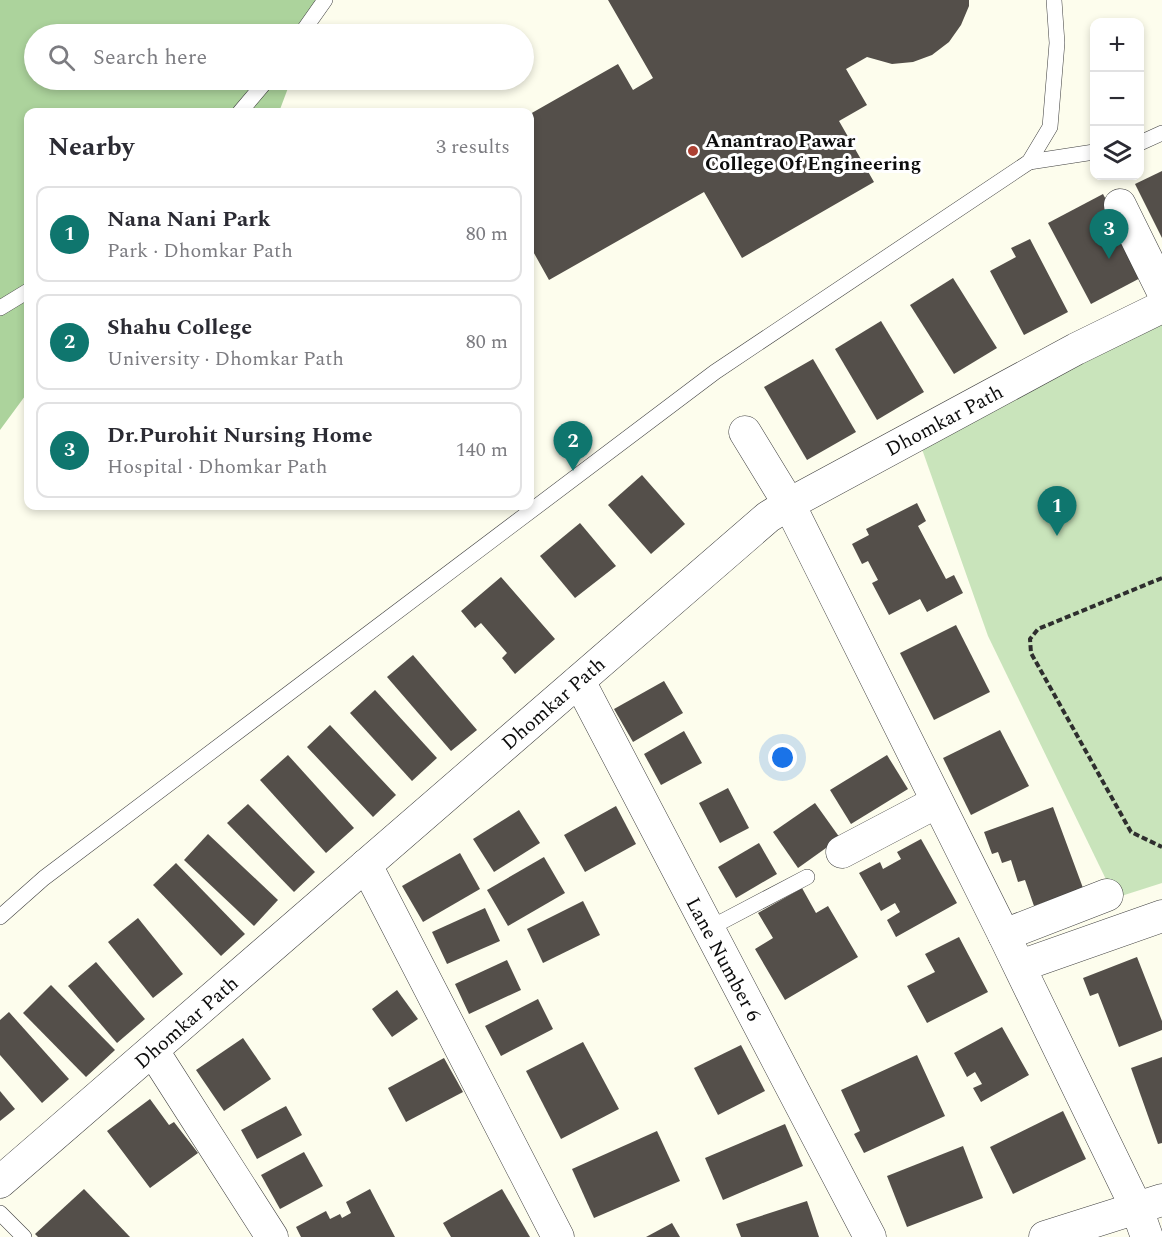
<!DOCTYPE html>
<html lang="en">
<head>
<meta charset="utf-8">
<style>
	:root { --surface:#fff; --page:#f2f2f3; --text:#2b2b33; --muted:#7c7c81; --line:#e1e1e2; --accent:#0f766e }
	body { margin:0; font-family:Spectral,serif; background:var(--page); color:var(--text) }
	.controls { position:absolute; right:18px; top:18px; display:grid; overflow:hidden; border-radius:12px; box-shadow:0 3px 9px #0003 }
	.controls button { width:54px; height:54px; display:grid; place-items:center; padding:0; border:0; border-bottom:2px solid var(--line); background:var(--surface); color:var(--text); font:30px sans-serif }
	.you { position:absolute; left:783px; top:758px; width:21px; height:21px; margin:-15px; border:4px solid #fff; border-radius:50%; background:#1a73e8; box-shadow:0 0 0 9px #1a73e833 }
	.badge { display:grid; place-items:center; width:39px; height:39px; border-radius:50%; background:var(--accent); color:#fff; font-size:20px; font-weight:700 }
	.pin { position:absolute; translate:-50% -50px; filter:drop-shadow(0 2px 3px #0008) }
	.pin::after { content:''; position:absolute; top:32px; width:21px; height:18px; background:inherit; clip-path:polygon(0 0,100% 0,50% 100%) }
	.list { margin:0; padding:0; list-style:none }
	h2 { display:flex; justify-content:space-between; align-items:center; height:78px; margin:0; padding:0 24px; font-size:26px }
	h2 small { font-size:20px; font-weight:400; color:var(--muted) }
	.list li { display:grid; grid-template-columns:39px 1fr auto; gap:18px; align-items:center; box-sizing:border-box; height:96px; margin:0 12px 12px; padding:0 12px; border:2px solid var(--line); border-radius:12px }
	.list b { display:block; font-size:22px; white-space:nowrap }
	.list p { margin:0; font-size:20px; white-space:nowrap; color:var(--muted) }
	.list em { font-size:20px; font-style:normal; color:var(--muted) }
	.icon { flex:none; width:33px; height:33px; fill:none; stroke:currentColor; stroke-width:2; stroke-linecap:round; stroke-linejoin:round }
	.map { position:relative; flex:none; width:1162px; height:1237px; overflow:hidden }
	.search { position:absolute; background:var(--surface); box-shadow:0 3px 9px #0003; left:24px; top:24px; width:510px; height:66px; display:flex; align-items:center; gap:15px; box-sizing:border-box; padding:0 21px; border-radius:33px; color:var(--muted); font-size:22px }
	.panel { position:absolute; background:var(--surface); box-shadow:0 3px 9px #0003; left:24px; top:108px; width:510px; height:402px; border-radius:12px }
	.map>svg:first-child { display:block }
	.green { fill:#c9e4bb }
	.forest { fill:#acd39c }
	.building { fill:#544f4a }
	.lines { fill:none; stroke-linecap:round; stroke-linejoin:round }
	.service-casing { stroke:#3f3f3f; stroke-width:16 }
	.minor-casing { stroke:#3f3f3f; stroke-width:33 }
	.path { stroke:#2e2e2e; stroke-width:4; stroke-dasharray:6 3; stroke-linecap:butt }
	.service { stroke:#fff; stroke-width:15 }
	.minor { stroke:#fff; stroke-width:32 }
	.poi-dot { fill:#ad4133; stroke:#fff; stroke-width:2 }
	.labels { text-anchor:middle; stroke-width:6; stroke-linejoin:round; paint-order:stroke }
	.poi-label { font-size:20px; font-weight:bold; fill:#0c0c0c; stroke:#fff; text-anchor:start }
	.street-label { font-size:20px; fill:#0c0c0c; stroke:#fff }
</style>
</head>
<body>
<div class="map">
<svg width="1162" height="1237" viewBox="0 0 1162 1237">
	<rect width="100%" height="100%" fill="#fdfded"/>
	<polygon class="green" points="1162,308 1162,883 1115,898 988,636 917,435"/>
	<polygon class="forest" points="0,0 323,0 309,34 34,34 34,80 291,80 279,112 28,112 28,392 0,430"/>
	<g class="building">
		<polygon points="608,0 969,0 969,6 961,25 949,42 932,55 913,62 892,64 867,57 846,69 867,105 839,121 874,182 742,258 704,192 549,280 530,246 530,114 618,64 633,90 653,78"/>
		<polygon points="1162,171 1162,238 1135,184"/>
		<polygon points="1103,194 1146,275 1091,304 1048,223"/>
		<polygon points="1030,239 1068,312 1024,335 990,271 1016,257 1011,248"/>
		<polygon points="953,278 997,348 954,374 910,305"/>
		<polygon points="881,321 924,392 877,420 835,349"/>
		<polygon points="813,359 856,432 807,460 764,387"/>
		<polygon points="642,475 685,524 651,554 608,505"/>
		<polygon points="917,503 926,521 918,526 946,579 954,575 963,593 927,612 920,599 889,615 872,583 878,580 868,561 862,564 852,544 869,535 866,529"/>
		<polygon points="580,523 616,566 575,598 540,556"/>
		<polygon points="501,577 555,639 515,674 502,658 507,653 481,623 475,628 461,611"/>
		<polygon points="956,625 990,692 934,720 900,653"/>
		<polygon points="413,655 477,730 451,751 387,677"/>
		<polygon points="664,681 683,713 633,742 614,709"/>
		<polygon points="375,690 437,758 412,781 350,713"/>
		<polygon points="330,725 396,795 373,817 307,747"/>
		<polygon points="1000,730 1029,786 971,815 943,758"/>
		<polygon points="684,731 702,763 661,785 644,754"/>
		<polygon points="288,755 354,828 326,853 260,780"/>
		<polygon points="887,755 908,789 851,824 830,790"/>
		<polygon points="728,788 749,828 720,843 699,803"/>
		<polygon points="815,803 840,838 798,868 773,832"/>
		<polygon points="248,804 315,872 294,892 227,823"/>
		<polygon points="616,806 636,844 585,872 564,835"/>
		<polygon points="1053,807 1083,888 1034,906 1025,880 1018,882 1011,860 1002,863 998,852 992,854 984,832"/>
		<polygon points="519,810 540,843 494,872 473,839"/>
		<polygon points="208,834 278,900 254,926 184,860"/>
		<polygon points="921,839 957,903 896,937 887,920 900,912 895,903 881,911 859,873 880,862 883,869 901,859 897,852"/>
		<polygon points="759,843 777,874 736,898 718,867"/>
		<polygon points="460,853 480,889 423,922 402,886"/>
		<polygon points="544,857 565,893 508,926 487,890"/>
		<polygon points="176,863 245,934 221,956 153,885"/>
		<polygon points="802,888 816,913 828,906 858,957 785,1000 755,949 773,938 758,913"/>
		<polygon points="583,901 600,935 543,963 527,929"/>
		<polygon points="485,908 500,941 447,964 432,932"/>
		<polygon points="138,918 183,974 153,998 108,942"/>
		<polygon points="959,937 988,992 927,1023 907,986 935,972 925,954"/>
		<polygon points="1137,957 1162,1021 1162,1030 1119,1047 1098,993 1090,996 1083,978"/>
		<polygon points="507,960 521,990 469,1014 455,984"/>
		<polygon points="96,962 145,1019 117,1043 68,986"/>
		<polygon points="51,985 115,1050 86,1077 23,1013"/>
		<polygon points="397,990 418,1019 392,1037 372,1009"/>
		<polygon points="538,999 553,1029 501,1056 485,1026"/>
		<polygon points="9,1012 69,1079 42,1103 0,1055 0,1020"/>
		<polygon points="1002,1027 1029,1075 981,1102 973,1088 982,1084 975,1072 967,1077 954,1053"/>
		<polygon points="243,1038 271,1079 224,1111 196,1070"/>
		<polygon points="583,1042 619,1109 561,1139 526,1071"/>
		<polygon points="741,1045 765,1091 718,1115 694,1068"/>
		<polygon points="917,1055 945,1116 864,1153 854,1134 860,1131 841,1090"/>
		<polygon points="1162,1057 1162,1143 1158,1144 1131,1068"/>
		<polygon points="444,1058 463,1092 406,1122 388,1088"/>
		<polygon points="0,1091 15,1109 0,1121"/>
		<polygon points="150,1099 169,1125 174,1122 198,1153 150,1188 107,1131"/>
		<polygon points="286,1106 302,1135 257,1159 241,1130"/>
		<polygon points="1063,1111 1086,1159 1013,1194 990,1147"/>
		<polygon points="785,1124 803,1166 723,1200 705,1158"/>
		<polygon points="657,1131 680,1181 594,1218 572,1169"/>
		<polygon points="963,1146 983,1198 907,1227 887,1176"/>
		<polygon points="304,1152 323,1186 280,1209 261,1175"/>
		<polygon points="84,1189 130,1237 38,1237 35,1234"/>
		<polygon points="370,1189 395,1237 301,1237 296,1227 326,1211 330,1219 340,1214 342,1218 351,1213 346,1202"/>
		<polygon points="502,1189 530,1237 451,1237 443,1223"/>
		<polygon points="807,1201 819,1237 741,1237 736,1224"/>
		<polygon points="672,1223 680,1237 646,1237"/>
	</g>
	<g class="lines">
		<g class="service-casing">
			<g id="service">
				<polyline points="301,34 325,0"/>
				<polyline points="240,112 267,80"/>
				<polyline points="1140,143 1162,133"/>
				<polyline points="1029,162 1094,152"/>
				<polyline points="0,308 28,291"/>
				<polyline points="0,917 44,878 715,372 1029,162 1050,127 1057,43 1054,0"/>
				<polyline points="708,929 807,877"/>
				<polyline points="0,1213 24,1237"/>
			</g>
		</g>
		<g class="minor-casing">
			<g id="minor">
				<polyline points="1120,205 1162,290"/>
				<polyline points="745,432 789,504 1004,935 1137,1209 1147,1237"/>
				<polyline points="579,681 870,1237"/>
				<polyline points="842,852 937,802"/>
				<polyline points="366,865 558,1237"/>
				<polyline points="1004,935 1107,895"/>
				<polyline points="1020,966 1162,916"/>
				<polyline points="153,1051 272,1237"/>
				<polyline points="0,1182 768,517 789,504 1076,349 1162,307"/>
				<polyline points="1045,1237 1162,1200"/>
			</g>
		</g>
		<polyline class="path" points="1162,578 1038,629 1030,639 1031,653 1131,832 1162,847"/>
		<use href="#service" class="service"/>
		<use href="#minor" class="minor"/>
	</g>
	<circle class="poi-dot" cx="693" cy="151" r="6"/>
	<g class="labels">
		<g class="poi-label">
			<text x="705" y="147">Anantrao Pawar<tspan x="705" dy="23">College Of Engineering</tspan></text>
		</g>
		<g class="street-label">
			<text transform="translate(944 420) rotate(-28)" y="7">Dhomkar Path</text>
			<text transform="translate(553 703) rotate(-41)" y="7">Dhomkar Path</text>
			<text transform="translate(724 959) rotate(62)" y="7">Lane Number 6</text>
			<text transform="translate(186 1022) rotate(-41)" y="7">Dhomkar Path</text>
		</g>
	</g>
</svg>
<div class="controls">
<button>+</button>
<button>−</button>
<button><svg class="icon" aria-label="layers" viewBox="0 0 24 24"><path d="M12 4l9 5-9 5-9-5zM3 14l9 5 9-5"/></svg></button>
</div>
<div class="you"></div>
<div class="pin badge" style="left:1057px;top:536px">1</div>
<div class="pin badge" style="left:573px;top:471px">2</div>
<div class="pin badge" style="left:1109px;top:259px">3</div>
<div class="search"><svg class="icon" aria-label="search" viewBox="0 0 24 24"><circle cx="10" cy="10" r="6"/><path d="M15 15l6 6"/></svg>Search here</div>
<section class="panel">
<h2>Nearby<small>3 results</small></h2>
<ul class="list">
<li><span class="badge">1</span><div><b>Nana Nani Park</b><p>Park · Dhomkar Path</p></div><em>80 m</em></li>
<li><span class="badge">2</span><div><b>Shahu College</b><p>University · Dhomkar Path</p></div><em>80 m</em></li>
<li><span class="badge">3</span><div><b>Dr.Purohit Nursing Home</b><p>Hospital · Dhomkar Path</p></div><em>140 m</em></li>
</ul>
</section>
</div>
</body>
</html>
